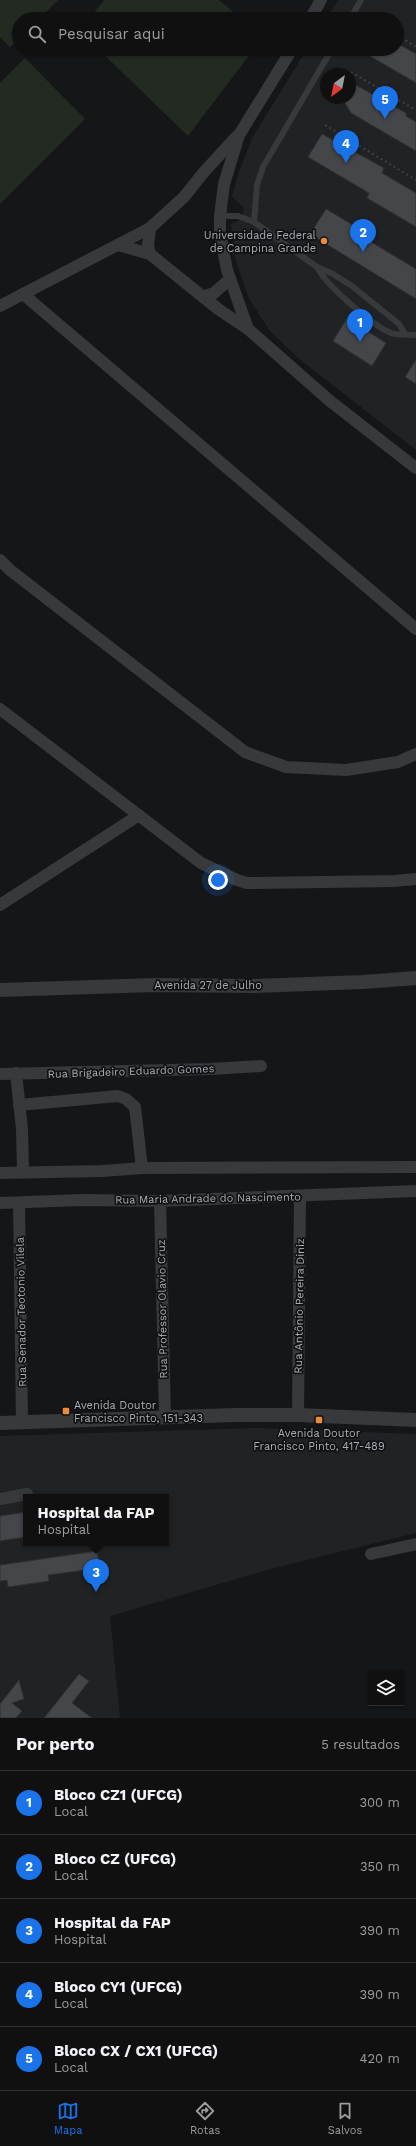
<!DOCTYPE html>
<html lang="pt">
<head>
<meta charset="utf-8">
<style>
	:root { --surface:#101011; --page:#19191a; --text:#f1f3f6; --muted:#9c9d9f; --line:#303031; --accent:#1a73e8 }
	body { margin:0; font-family:"Work Sans",sans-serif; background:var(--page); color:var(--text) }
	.controls { position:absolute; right:12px; bottom:12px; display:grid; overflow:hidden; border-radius:0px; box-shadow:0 1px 3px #0004 }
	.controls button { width:36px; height:36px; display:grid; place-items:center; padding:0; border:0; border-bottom:1px solid var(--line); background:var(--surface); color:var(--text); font:20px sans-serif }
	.compass { position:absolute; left:320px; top:68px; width:36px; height:36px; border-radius:50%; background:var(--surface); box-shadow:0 1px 3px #0004; rotate:212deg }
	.you { position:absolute; left:218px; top:880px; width:14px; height:14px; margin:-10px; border:3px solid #fff; border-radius:50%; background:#1a73e8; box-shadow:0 0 0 6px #1a73e833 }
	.badge { display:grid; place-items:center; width:26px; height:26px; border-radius:50%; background:var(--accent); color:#fff; font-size:13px; font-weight:700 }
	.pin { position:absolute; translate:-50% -33px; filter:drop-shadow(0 1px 2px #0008) }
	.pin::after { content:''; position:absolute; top:21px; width:14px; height:12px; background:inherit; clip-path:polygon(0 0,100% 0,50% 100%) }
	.popup { position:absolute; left:23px; top:1494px; width:146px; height:52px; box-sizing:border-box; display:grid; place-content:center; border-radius:0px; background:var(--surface); filter:drop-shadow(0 1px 3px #0005); font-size:13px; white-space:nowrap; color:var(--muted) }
	.popup b { font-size:15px; color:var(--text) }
	.popup::after { content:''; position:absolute; left:50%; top:100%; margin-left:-8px; border:8px solid transparent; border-top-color:var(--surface) }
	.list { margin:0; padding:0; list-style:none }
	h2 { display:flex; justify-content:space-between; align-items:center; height:52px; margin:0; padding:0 16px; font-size:17px }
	h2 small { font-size:13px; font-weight:400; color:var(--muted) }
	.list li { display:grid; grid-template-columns:26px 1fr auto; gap:12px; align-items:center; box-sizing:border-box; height:64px; padding:0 16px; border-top:1px solid var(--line) }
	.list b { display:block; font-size:15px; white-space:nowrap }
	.list p { margin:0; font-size:13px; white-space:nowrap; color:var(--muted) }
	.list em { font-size:13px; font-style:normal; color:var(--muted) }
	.icon { flex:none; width:22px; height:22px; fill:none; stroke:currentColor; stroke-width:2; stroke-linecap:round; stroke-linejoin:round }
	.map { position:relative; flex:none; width:416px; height:1718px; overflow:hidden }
	.search { position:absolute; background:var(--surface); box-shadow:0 1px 3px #0004; left:12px; right:12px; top:12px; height:44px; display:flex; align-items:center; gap:10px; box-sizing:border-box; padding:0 14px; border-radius:22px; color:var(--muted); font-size:15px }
	.sheet { height:372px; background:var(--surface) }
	nav { display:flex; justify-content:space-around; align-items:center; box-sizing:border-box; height:56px; border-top:1px solid var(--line); background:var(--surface); font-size:11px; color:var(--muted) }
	nav a { display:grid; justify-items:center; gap:2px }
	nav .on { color:var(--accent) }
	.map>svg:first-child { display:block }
	.built { fill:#212224; fill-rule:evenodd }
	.green { fill:#222a22 }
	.building { fill:#44464a; stroke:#2f3033 }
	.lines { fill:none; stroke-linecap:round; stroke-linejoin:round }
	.path { stroke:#3d4043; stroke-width:2; stroke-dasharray:2 3; stroke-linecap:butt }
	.service { stroke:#37393c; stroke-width:6 }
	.minor { stroke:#37393c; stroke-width:12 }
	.tertiary { stroke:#37393c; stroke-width:14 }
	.poi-dot { fill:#ec8b39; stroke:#101112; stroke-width:1.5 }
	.labels { text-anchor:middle; stroke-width:3.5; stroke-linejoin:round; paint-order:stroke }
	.poi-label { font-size:11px; fill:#a8afb7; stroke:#101112; text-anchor:end }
	.street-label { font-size:11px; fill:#a8afb7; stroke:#101112 }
</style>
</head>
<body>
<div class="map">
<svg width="416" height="1718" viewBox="0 0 416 1718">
	<rect width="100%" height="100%" fill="#151617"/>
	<g class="built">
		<path d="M338 0H416V450L298 358 270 331 249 299 235 258 231 224 242 219 244 208 232 197 238 175 252 138 307 49H397V19H326ZM326 74H350V98H326Z"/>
		<path d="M257 1428 416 1434V1533L274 1568 110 1616 120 1718H0V1436ZM26 1497H166V1543H26Z"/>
	</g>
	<g class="green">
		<polygon points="0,0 58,0 39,19 19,19 19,39 10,47 0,37"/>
		<polygon points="104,0 219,0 242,19 89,19"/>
		<polygon points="98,49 254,49 188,136"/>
		<polygon points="25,58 85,119 0,204 0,83"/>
	</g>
	<g class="building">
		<polygon points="397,43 416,54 416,83 358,49 397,49"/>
		<polygon points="354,84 406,113 406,116 416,122 416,151 351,113 342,98 350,98 350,90"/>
		<polygon points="322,134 384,168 382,173 416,193 416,227 367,198 369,193 308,157"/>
		<polygon points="326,209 356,227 353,231 416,269 416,299 310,234"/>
		<polygon points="347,318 386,343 372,366 333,341"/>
		<polygon points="416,360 416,384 405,377"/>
		<polygon points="26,1512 26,1537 0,1541 0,1516"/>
		<polygon points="97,1551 100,1568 48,1575 49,1581 8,1587 7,1580 0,1581 0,1565"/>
		<polygon points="79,1674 89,1681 72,1703 92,1718 44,1718"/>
		<polygon points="19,1680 24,1699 12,1703 22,1711 16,1718 0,1718 0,1704"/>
	</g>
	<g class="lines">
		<g class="path">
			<polyline points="397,35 416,47"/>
			<polyline points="351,72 416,110"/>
			<polyline points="325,125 416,180"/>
		</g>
		<g class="service">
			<polyline points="350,19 361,0"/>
			<polyline points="332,49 263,167 257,185 254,222 317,267 333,274 352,286 399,324 405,334"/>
			<polyline points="220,216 238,216 254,222"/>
			<path d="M317 267C325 284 373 326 391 333 399 336 408 334 416 335"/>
		</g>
		<g class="minor">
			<polyline points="310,19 321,0"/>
			<polyline points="118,245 150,254 218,309 248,329 330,401 416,468"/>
			<polyline points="150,254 148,246 150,228"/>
			<polyline points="23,294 416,629"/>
			<polyline points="203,297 214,293 230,279"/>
			<polyline points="0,306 150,228 184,197 204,172 236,137"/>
			<polyline points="248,329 227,270 220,234 220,216 224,184 239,135 292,49"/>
			<polyline points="0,560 10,570 245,752 286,767 346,770 398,762 416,754"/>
			<polyline points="0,709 201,863 237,880 247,883 394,881 416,879"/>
			<polyline points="0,905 139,815"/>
			<polyline points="16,1073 22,1129 23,1172"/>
			<polyline points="0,1074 210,1069 261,1066"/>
			<polyline points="19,1105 118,1096 126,1099 135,1107 142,1168"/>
			<polyline points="0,1173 102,1171 142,1168 416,1167"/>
			<polyline points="160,1201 165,1417"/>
			<polyline points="0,1203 82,1200 160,1201 416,1191"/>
			<polyline points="19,1203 22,1422"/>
			<polyline points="298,1415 300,1196"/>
			<polyline points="0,1499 27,1494"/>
			<polyline points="371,1554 416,1544"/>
		</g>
		<g class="tertiary">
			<polyline points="0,990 155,985 254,986 363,982 416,978"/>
			<polyline points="0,1423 235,1415 298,1415 416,1420"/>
		</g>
	</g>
	<g class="poi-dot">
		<circle cx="324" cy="241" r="4"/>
		<rect x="62" y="1407" width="8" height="8" rx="2"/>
		<rect x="315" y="1416" width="8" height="8" rx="2"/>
	</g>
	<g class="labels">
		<g class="poi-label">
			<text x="316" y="239">Universidade Federal<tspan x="316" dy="13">de Campina Grande</tspan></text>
			<text x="74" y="1409" text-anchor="start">Avenida Doutor<tspan x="74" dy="13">Francisco Pinto, 151-343</tspan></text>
			<text x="319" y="1437" text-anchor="middle">Avenida Doutor<tspan x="319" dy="13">Francisco Pinto, 417-489</tspan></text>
		</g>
		<g class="street-label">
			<text x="208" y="989">Avenida 27 de Julho</text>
			<text transform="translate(131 1071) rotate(-2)" y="4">Rua Brigadeiro Eduardo Gomes</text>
			<text transform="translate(208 1198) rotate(-1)" y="4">Rua Maria Andrade do Nascimento</text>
			<text transform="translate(299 1306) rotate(-89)" y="4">Rua Antônio Pereira Diniz</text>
			<text transform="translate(162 1309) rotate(-91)" y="4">Rua Professor Olavio Cruz</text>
			<text transform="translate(21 1312) rotate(-91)" y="4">Rua Senador Teotonio Vilela</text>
		</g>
	</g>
</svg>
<div class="controls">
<button><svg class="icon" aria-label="layers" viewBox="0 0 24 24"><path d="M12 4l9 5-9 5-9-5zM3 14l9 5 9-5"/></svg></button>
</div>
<svg class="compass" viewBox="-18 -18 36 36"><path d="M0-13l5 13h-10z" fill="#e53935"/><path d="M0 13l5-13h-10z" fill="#9c9d9f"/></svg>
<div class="you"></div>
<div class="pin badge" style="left:360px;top:342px">1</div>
<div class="pin badge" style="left:363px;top:252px">2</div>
<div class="pin badge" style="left:96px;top:1592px">3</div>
<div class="popup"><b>Hospital da FAP</b>Hospital</div>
<div class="pin badge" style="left:346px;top:163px">4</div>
<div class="pin badge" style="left:385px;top:119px">5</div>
<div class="search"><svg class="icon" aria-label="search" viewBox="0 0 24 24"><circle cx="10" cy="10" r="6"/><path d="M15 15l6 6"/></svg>Pesquisar aqui</div>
</div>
<section class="sheet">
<h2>Por perto<small>5 resultados</small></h2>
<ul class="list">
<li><span class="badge">1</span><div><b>Bloco CZ1 (UFCG)</b><p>Local</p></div><em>300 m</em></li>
<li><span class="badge">2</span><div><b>Bloco CZ (UFCG)</b><p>Local</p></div><em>350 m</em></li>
<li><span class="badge">3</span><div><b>Hospital da FAP</b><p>Hospital</p></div><em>390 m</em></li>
<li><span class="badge">4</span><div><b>Bloco CY1 (UFCG)</b><p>Local</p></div><em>390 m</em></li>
<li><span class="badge">5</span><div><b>Bloco CX / CX1 (UFCG)</b><p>Local</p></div><em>420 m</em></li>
</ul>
</section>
<nav>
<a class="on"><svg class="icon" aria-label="map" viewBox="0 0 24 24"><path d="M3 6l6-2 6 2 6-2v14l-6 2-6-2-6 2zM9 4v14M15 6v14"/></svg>Mapa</a>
<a><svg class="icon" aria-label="directions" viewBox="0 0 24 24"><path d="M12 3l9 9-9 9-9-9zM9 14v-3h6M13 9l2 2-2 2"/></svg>Rotas</a>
<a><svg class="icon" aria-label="saved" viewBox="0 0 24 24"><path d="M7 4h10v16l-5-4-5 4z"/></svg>Salvos</a>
</nav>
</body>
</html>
